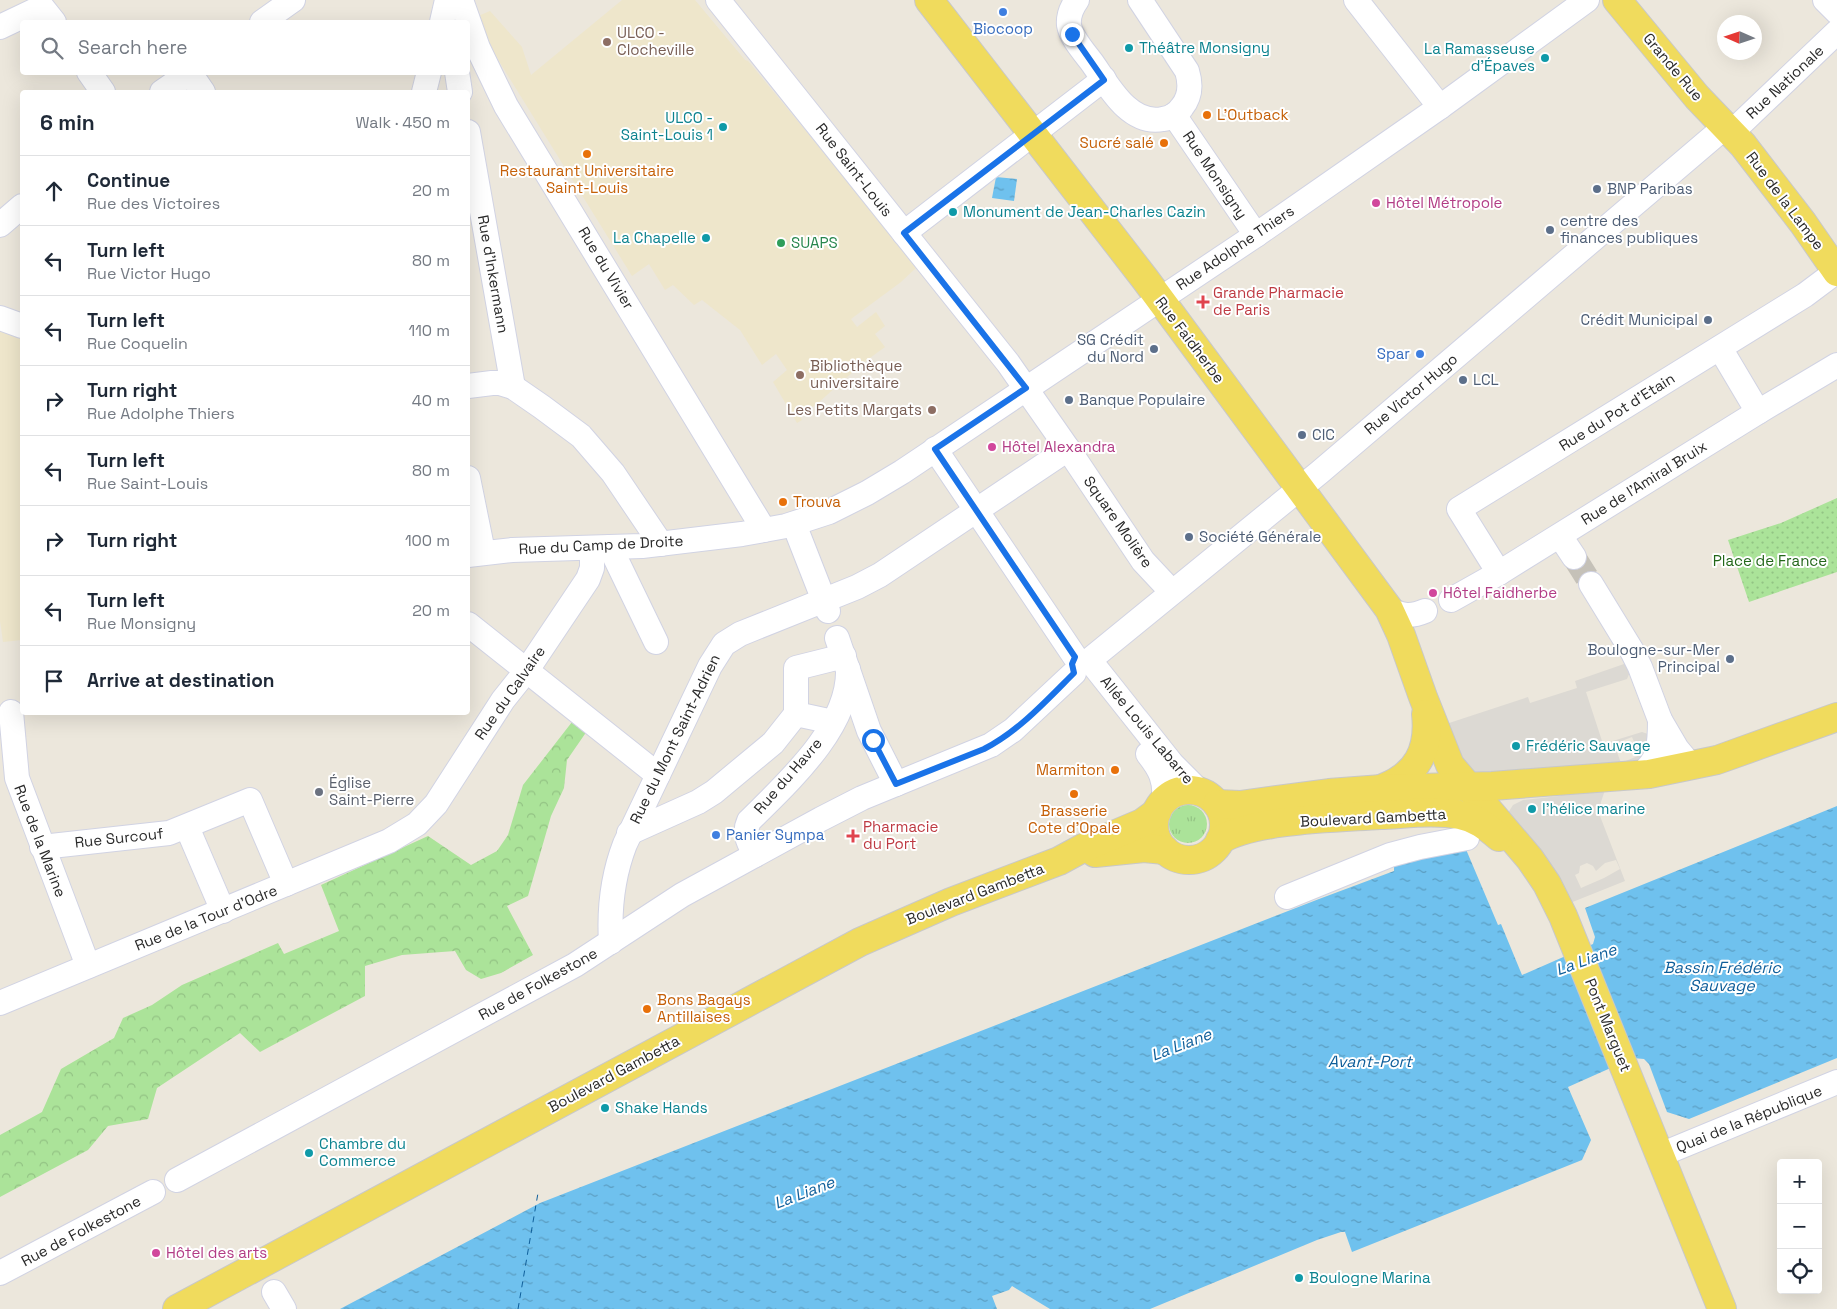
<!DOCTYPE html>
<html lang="en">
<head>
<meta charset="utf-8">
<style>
	:root { --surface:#fff; --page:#f2f2f3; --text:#1f2937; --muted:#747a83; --line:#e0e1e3 }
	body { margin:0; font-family:"Space Grotesk",sans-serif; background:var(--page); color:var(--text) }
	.controls { position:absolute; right:15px; bottom:15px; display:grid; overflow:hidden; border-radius:5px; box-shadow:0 5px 20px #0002 }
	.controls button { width:45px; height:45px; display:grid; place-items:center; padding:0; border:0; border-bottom:1px solid var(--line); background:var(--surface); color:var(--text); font:25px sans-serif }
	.compass { position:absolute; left:1717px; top:15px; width:45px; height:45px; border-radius:50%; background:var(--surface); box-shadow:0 5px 20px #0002; rotate:273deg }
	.stop { position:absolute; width:15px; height:15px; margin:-11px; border:4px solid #1a73e8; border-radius:50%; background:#fff }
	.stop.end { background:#1a73e8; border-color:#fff; box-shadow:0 1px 5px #0008 }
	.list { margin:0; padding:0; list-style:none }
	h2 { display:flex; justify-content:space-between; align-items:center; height:65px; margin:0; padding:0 20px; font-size:21px }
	h2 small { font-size:16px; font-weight:400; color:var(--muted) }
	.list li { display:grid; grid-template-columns:32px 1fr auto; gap:15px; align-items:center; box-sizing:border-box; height:70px; padding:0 20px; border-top:1px solid var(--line) }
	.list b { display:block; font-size:19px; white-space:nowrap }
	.list p { margin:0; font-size:16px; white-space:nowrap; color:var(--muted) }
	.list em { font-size:16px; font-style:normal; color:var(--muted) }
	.icon { flex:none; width:28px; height:28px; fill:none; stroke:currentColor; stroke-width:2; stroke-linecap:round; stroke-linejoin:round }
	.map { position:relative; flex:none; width:1837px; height:1309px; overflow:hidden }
	.search { position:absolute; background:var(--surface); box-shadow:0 5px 20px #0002; left:20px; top:20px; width:450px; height:55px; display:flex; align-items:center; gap:12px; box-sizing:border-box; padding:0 18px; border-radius:5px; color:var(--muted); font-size:19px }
	.panel { position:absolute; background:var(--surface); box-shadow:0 5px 20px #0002; left:20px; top:90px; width:450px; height:625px; border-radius:5px }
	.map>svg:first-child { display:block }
	.education { fill:#eee6cb }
	.grass { fill:url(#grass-tufts) }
	.forest { fill:url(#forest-crowns) }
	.park { fill:url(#park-dots) }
	.plaza { fill:#dcd9d3; fill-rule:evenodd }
	.water { fill:url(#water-ripples) }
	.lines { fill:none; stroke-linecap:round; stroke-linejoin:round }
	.ferry { stroke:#0e5e9a; stroke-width:1; stroke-dasharray:6 5; stroke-linecap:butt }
	.minor-tunnel { stroke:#c5c1b8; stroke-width:24; stroke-dasharray:24 12; stroke-linecap:butt }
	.minor-casing { stroke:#d1d3e3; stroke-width:26 }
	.major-casing { stroke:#c8c8c8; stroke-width:30 }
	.minor { stroke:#fff; stroke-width:24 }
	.major { stroke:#f0db5d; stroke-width:28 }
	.route { stroke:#1a73e8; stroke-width:6 }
	.shop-dot { fill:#3f7fe0; stroke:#fff; stroke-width:2 }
	.education-dot { fill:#8d6e63; stroke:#fff; stroke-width:2 }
	.culture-dot { fill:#0f9aa8; stroke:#fff; stroke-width:2 }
	.food-dot { fill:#e8710a; stroke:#fff; stroke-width:2 }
	.service-dot { fill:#5c6f8a; stroke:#fff; stroke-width:2 }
	.hotel-dot { fill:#d1479c; stroke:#fff; stroke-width:2 }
	.leisure-dot { fill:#2e9e5b; stroke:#fff; stroke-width:2 }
	.health-dot { fill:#e0444e; stroke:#fff; stroke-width:2 }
	.worship-dot { fill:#6b7280; stroke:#fff; stroke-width:2 }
	.labels { text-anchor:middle; stroke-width:4; stroke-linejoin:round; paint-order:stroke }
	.shop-label { font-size:15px; fill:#366cbe; stroke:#fff }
	.education-label { font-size:15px; fill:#785e54; stroke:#fff; text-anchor:start }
	.culture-label { font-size:15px; fill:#0d838f; stroke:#fff; text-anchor:start }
	.street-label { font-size:15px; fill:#2a2a2a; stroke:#fff }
	.food-label { font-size:15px; fill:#c56008; stroke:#fff; text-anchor:start }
	.service-label { font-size:15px; fill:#4e5e75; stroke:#fff; text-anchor:start }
	.hotel-label { font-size:15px; fill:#b23c85; stroke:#fff; text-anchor:start }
	.leisure-label { font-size:15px; fill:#27864d; stroke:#fff; text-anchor:start }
	.health-label { font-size:15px; fill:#be3a42; stroke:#fff; text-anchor:start }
	.park-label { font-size:15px; fill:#23671a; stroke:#fff }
	.worship-label { font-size:15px; fill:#5b616d; stroke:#fff; text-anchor:start }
	.water-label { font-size:16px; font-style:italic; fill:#0e5e9a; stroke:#fff }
</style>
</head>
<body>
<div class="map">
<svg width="1837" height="1309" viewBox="0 0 1837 1309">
	<defs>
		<pattern id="grass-tufts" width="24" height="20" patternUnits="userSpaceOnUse" patternTransform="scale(1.25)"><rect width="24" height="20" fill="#abe399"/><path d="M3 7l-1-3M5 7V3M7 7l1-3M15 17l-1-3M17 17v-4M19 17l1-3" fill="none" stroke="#93c384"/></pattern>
		<pattern id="forest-crowns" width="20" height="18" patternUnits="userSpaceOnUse" patternTransform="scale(1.25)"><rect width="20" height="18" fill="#abe399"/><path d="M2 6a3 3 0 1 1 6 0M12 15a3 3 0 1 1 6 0" fill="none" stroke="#93c384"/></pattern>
		<pattern id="park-dots" width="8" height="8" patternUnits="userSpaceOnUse" patternTransform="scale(1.25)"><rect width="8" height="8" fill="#abe399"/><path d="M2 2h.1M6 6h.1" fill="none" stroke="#93c384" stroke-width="1.8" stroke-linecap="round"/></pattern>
		<pattern id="water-ripples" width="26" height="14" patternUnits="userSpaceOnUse" patternTransform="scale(1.25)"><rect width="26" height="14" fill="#6fc1ee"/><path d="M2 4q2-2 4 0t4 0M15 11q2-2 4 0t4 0" fill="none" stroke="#5b9dc1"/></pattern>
	</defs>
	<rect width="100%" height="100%" fill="#ece7dc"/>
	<g class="education">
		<polygon points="622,0 695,0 745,60 748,61 918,266 901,282 851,319 857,327 876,312 885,326 875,334 885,347 863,363 818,403 800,416 802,420 797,423 773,382 787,370 776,354 762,365 740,330 702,300 694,305 673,285 665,290 649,264 632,276 489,45 478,16 490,11 522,47 531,75"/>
		<polygon points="0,331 22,338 22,640 3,642 0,621"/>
	</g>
	<circle class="grass" cx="1188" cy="824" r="19"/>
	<polygon class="forest" points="572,722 587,731 567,760 564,788 551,816 528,896 507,906 533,955 501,973 481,979 466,970 455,951 402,955 365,966 365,996 260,1052 240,1033 157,1088 148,1119 108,1126 88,1150 0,1197 0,1135 42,1112 61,1069 114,1038 123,1018 152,1005 182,985 278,943 284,954 339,931 321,885 428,836 471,865 497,851 508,835 523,785"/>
	<polygon class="park" points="1837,498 1837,572 1749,602 1728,540 1781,523"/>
	<g class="plaza">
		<path d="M1624 664H1627L1630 672 1627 679 1586 692 1603 744 1642 732 1651 735 1643 761 1463 777 1440 726 1528 697 1530 703 1577 688 1575 681ZM1632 737 1640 755 1621 763 1614 744Z"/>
		<path d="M1606 787 1601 802 1600 816 1625 881 1565 905 1508 813 1513 805 1523 800 1559 796 1576 790ZM1616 860 1620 869 1604 878 1581 888 1575 875 1579 873 1580 866 1587 863 1593 866 1596 871 1605 863Z"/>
	</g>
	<g class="water">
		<polygon points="996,177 1017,179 1014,201 992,198"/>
		<polygon points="1837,806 1837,1058 1689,1119 1667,1112 1649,1064 1644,1059 1633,1058 1568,1087 1591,1140 1582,1160 1352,1252 1345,1232 1341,1232 1317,1240 1150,1309 1050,1309 1012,1286 1009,1290 992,1296 997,1309 340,1309 540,1203 1319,899 1394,871 1394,863 1465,847 1498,925 1501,924 1522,975 1593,944 1595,937 1585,908"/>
	</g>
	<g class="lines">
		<polyline class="ferry" points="518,1309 538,1193"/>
		<polyline class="minor-tunnel" points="1574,557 1591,584"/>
		<g class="minor-casing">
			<g id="minor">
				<polyline points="461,0 478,48 506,106 764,530"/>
				<path d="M1077 0C1072 7 1068 15 1069 25 1071 38 1085 53 1093 64 1109 87 1130 126 1163 119 1171 118 1178 113 1182 107 1191 96 1191 84 1187 71L1140 0"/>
				<polyline points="1356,0 1440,107"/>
				<polyline points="1825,0 1837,12"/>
				<polyline points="262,22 293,0"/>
				<polyline points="442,22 447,0"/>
				<polyline points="0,27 42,7 54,22"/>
				<polyline points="89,72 103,92"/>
				<polyline points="457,72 460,92"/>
				<polyline points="190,73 203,92"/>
				<polyline points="162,92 191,72"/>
				<polyline points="424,92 429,72"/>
				<polyline points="1174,115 1256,235"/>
				<polyline points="468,132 513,387"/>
				<polyline points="1732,132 1837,32"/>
				<polyline points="0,225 22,206"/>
				<polyline points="904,233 1104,79"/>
				<polyline points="0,318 22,326"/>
				<polyline points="1720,348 1758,412"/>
				<polyline points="468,386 492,383 500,383 513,387 542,407 581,436 613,473 661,544"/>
				<polyline points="935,449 1075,657"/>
				<polyline points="1068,449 1143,561 1172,592"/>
				<polyline points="468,478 483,552"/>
				<polyline points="794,524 828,611"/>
				<polyline points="1560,536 1574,557"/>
				<polyline points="610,547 656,642"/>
				<polyline points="468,555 512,550 642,546 742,534 786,526 829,512 867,493 902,472 1256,235 1440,107 1587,0"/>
				<polyline points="1499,573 1459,509 1805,295 1837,271"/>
				<polyline points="1591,584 1632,651 1640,667 1660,720 1677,749 1691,766"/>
				<polyline points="1451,600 1499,573 1758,412 1837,365"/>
				<path d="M1389 609C1402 616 1411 617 1425 611"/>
				<polyline points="468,624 658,775"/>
				<polyline points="837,638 869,731 896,784"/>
				<polyline points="1092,658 1320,472 1726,126"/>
				<polyline points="1095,667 1172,764 1200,792"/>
				<polyline points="11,712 17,778 88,966"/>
				<polyline points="796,714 796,668 844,656"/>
				<path d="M1148 754C1160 769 1166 780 1164 801"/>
				<path d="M1639 775C1660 762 1660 742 1660 720"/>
				<polyline points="187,827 223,911"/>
				<polyline points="629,833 698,802 714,792 773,743 796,714 833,722"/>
				<polyline points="42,847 169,833 250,800 286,884"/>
				<path d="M755 855C749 843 743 834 749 821 787 783 850 727 848 669"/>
				<polyline points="1287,897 1390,855 1420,847 1467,838"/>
				<path d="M611 942C609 909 613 875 625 844L710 666 724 644 740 634 857 587 880 575 1068 449 1008 363 718 0"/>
				<polyline points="0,1003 389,841 417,824 436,804 503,700 527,670 588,579 592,568 592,548"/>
				<polyline points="1660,1155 1837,1082"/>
				<polyline points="177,1180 575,965 682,895 821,819 862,798 991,745 1013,730 1074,673"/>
				<polyline points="0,1273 153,1192"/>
				<polyline points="274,1292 284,1309"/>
			</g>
		</g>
		<g class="major-casing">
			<g id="major">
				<polyline points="929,0 1145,279 1389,609 1401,635 1423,697 1450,765 1530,859 1547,884 1563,916 1722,1309"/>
				<polyline points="1617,0 1697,97 1743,145 1803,223 1837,272"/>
				<path d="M1383 788C1417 775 1430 750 1426 714"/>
				<circle cx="1189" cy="825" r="35"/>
				<polyline points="1217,804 1240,805 1329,793 1382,789 1492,786 1649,774 1717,760 1837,717"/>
				<path d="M1220 840C1255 819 1338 818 1380 815 1406 814 1435 810 1460 815 1476 818 1487 827 1499 837"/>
				<polyline points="1095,853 1144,848 1165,850"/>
				<polyline points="177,1309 860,942 951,902 1059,861 1083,848 1142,823 1157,812"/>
			</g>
		</g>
		<use href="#minor" class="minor"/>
		<use href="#major" class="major"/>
	</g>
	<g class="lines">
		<path class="route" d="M873 740 896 784 984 749C1019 731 1047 700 1074 673L1072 664 1075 657 935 449 1026 388 904 233 1104 80 1072 34"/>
	</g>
	<g class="shop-dot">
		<circle cx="1003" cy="12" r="5"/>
		<circle cx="1420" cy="354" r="5"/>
		<circle cx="716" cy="835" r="5"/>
	</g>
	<g class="education-dot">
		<circle cx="607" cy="42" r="5"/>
		<circle cx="800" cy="375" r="5"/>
		<circle cx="932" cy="410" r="5"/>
	</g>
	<g class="culture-dot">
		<circle cx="1129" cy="48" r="5"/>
		<circle cx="1545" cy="58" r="5"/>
		<circle cx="723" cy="127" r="5"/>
		<circle cx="953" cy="212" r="5"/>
		<circle cx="706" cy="238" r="5"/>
		<circle cx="1516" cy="746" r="5"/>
		<circle cx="1532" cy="809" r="5"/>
		<circle cx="605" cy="1108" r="5"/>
		<circle cx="309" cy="1153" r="5"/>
		<circle cx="1299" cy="1278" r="5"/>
	</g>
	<g class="food-dot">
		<circle cx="1207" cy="115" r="5"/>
		<circle cx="1164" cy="143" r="5"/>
		<circle cx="587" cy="154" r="5"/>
		<circle cx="783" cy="502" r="5"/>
		<circle cx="1115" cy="770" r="5"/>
		<circle cx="1074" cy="794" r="5"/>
		<circle cx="647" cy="1009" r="5"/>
	</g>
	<g class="service-dot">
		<circle cx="1597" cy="189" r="5"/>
		<circle cx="1550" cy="230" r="5"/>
		<circle cx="1708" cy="320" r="5"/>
		<circle cx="1154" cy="349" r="5"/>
		<circle cx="1463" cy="380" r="5"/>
		<circle cx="1069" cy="400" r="5"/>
		<circle cx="1302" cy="435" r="5"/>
		<circle cx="1189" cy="537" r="5"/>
		<circle cx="1730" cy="659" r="5"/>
	</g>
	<g class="hotel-dot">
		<circle cx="1376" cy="203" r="5"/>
		<circle cx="992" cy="447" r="5"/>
		<circle cx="1433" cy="593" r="5"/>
		<circle cx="156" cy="1253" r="5"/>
	</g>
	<circle class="leisure-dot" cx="781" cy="243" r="5"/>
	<g class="health-dot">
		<path d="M1200.5 294.5h5v5h5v5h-5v5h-5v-5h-5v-5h5z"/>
		<path d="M850.5 828.5h5v5h5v5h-5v5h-5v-5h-5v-5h5z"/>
	</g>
	<circle class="worship-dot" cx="319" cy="792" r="5"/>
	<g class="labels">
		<g class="shop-label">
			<text x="1003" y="34">Biocoop</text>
			<text x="1410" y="359" text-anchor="end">Spar</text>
			<text x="726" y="840" text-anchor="start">Panier Sympa</text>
		</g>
		<g class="education-label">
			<text x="617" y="38">ULCO -<tspan x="617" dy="17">Clocheville</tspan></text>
			<text x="810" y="371">Bibliothèque<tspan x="810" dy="17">universitaire</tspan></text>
			<text x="922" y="415" text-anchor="end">Les Petits Margats</text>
		</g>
		<g class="culture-label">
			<text x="1139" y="53">Théâtre Monsigny</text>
			<text x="1535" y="54" text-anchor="end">La Ramasseuse<tspan x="1535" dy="17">d'Épaves</tspan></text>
			<text x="713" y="123" text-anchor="end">ULCO -<tspan x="713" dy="17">Saint-Louis 1</tspan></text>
			<text x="963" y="217">Monument de Jean-Charles Cazin</text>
			<text x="696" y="243" text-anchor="end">La Chapelle</text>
			<text x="1526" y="751">Frédéric Sauvage</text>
			<text x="1542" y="814">l'hélice marine</text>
			<text x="615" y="1113">Shake Hands</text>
			<text x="319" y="1149">Chambre du<tspan x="319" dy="17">Commerce</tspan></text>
			<text x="1309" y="1283">Boulogne Marina</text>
		</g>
		<g class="street-label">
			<text transform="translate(1673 67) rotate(50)" y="5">Grande Rue</text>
			<text transform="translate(1785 82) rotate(-43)" y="5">Rue Nationale</text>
			<text transform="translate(854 170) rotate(52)" y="5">Rue Saint-Louis</text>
			<text transform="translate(1215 175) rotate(56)" y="5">Rue Monsigny</text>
			<text transform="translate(1785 201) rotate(53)" y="5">Rue de la Lampe</text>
			<text transform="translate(1235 248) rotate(-34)" y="5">Rue Adolphe Thiers</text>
			<text transform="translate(606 268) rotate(59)" y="5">Rue du Vivier</text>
			<text transform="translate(493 274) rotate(80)" y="5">Rue d'Inkermann</text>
			<text transform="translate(1190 340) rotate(53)" y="5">Rue Faidherbe</text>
			<text transform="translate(1411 394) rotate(-40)" y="5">Rue Victor Hugo</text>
			<text transform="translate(1617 412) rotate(-32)" y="5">Rue du Pot d'Etain</text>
			<text transform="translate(1644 483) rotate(-32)" y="5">Rue de l'Amiral Bruix</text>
			<text transform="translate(1118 522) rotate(55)" y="5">Square Molière</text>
			<text transform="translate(601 545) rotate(-3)" y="5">Rue du Camp de Droite</text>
			<text transform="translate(510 693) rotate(-55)" y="5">Rue du Calvaire</text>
			<text transform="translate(1147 730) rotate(50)" y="5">Allée Louis Labarre</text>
			<text transform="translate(675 739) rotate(-64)" y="5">Rue du Mont Saint-Adrien</text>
			<text transform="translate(788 776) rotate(-49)" y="5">Rue du Havre</text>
			<text transform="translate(1373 818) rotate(-3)" y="5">Boulevard Gambetta</text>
			<text transform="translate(119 838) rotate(-6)" y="5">Rue Surcouf</text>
			<text transform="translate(40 841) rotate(69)" y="5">Rue de la Marine</text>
			<text transform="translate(975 894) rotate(-21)" y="5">Boulevard Gambetta</text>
			<text transform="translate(206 918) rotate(-22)" y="5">Rue de la Tour d'Odre</text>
			<text transform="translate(538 984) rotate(-29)" y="5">Rue de Folkestone</text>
			<text transform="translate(1608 1025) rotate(68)" y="5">Pont Marguet</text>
			<text transform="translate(614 1074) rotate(-28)" y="5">Boulevard Gambetta</text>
			<text transform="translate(1749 1119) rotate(-22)" y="5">Quai de la République</text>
			<text transform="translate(81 1231) rotate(-28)" y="5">Rue de Folkestone</text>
		</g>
		<g class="food-label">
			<text x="1217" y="120">L'Outback</text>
			<text x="1154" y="148" text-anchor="end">Sucré salé</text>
			<text x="587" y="176" text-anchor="middle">Restaurant Universitaire<tspan x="587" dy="17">Saint-Louis</tspan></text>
			<text x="793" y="507">Trouva</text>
			<text x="1105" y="775" text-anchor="end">Marmiton</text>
			<text x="1074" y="816" text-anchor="middle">Brasserie<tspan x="1074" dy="17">Cote d'Opale</tspan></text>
			<text x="657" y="1005">Bons Bagays<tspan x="657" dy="17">Antillaises</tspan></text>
		</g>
		<g class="service-label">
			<text x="1607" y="194">BNP Paribas</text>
			<text x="1560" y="226">centre des<tspan x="1560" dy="17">finances publiques</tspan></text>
			<text x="1698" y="325" text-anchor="end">Crédit Municipal</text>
			<text x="1144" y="345" text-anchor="end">SG Crédit<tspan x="1144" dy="17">du Nord</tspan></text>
			<text x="1473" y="385">LCL</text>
			<text x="1079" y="405">Banque Populaire</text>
			<text x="1312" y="440">CIC</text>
			<text x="1199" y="542">Société Générale</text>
			<text x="1720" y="655" text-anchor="end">Boulogne-sur-Mer<tspan x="1720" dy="17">Principal</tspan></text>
		</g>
		<g class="hotel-label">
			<text x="1386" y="208">Hôtel Métropole</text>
			<text x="1002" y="452">Hôtel Alexandra</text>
			<text x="1443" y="598">Hôtel Faidherbe</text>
			<text x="166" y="1258">Hôtel des arts</text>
		</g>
		<g class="leisure-label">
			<text x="791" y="248">SUAPS</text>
		</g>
		<g class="health-label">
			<text x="1213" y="298">Grande Pharmacie<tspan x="1213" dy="17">de Paris</tspan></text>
			<text x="863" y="832">Pharmacie<tspan x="863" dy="17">du Port</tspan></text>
		</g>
		<g class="park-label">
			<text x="1770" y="566">Place de France</text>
		</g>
		<g class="worship-label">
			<text x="329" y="788">Église<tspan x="329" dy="17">Saint-Pierre</tspan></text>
		</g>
		<g class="water-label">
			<text transform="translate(1586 959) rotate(-20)" y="6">La Liane</text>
			<text x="1722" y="973">Bassin Frédéric<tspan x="1722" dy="18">Sauvage</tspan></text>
			<text transform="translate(1181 1044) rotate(-21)" y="6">La Liane</text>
			<text x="1370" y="1067">Avant-Port</text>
			<text transform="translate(804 1192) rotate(-21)" y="6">La Liane</text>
		</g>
	</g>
</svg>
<div class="controls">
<button>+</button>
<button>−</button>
<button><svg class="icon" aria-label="locate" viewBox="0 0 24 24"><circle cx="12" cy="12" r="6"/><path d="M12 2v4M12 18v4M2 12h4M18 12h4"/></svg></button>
</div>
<svg class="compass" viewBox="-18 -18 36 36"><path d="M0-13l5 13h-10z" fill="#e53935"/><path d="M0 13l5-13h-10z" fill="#747a83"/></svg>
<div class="stop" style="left:873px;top:740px"></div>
<div class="stop end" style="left:1072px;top:34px"></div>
<div class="search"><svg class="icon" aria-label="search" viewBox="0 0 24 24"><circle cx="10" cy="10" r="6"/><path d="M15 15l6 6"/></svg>Search here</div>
<section class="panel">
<h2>6 min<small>Walk · 450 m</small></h2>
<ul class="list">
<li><svg class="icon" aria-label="ahead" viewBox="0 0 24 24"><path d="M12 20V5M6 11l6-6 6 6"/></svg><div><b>Continue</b><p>Rue des Victoires</p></div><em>20 m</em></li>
<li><svg class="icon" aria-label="left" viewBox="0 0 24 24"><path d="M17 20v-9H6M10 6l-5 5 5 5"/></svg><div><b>Turn left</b><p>Rue Victor Hugo</p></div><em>80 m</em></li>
<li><svg class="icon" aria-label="left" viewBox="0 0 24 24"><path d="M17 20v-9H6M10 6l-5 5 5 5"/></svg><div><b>Turn left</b><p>Rue Coquelin</p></div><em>110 m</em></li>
<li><svg class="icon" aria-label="right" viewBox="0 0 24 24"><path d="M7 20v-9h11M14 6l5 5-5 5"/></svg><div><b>Turn right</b><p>Rue Adolphe Thiers</p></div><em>40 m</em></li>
<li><svg class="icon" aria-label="left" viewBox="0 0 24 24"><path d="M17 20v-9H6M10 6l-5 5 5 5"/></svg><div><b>Turn left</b><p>Rue Saint-Louis</p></div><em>80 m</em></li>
<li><svg class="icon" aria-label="right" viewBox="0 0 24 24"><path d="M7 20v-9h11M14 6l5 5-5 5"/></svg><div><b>Turn right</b></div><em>100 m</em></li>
<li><svg class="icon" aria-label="left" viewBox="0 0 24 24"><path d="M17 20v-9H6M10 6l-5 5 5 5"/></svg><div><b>Turn left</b><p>Rue Monsigny</p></div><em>20 m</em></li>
<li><svg class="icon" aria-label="arrive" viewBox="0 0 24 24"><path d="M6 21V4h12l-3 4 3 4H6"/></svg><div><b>Arrive at destination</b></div></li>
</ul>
</section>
</div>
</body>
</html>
